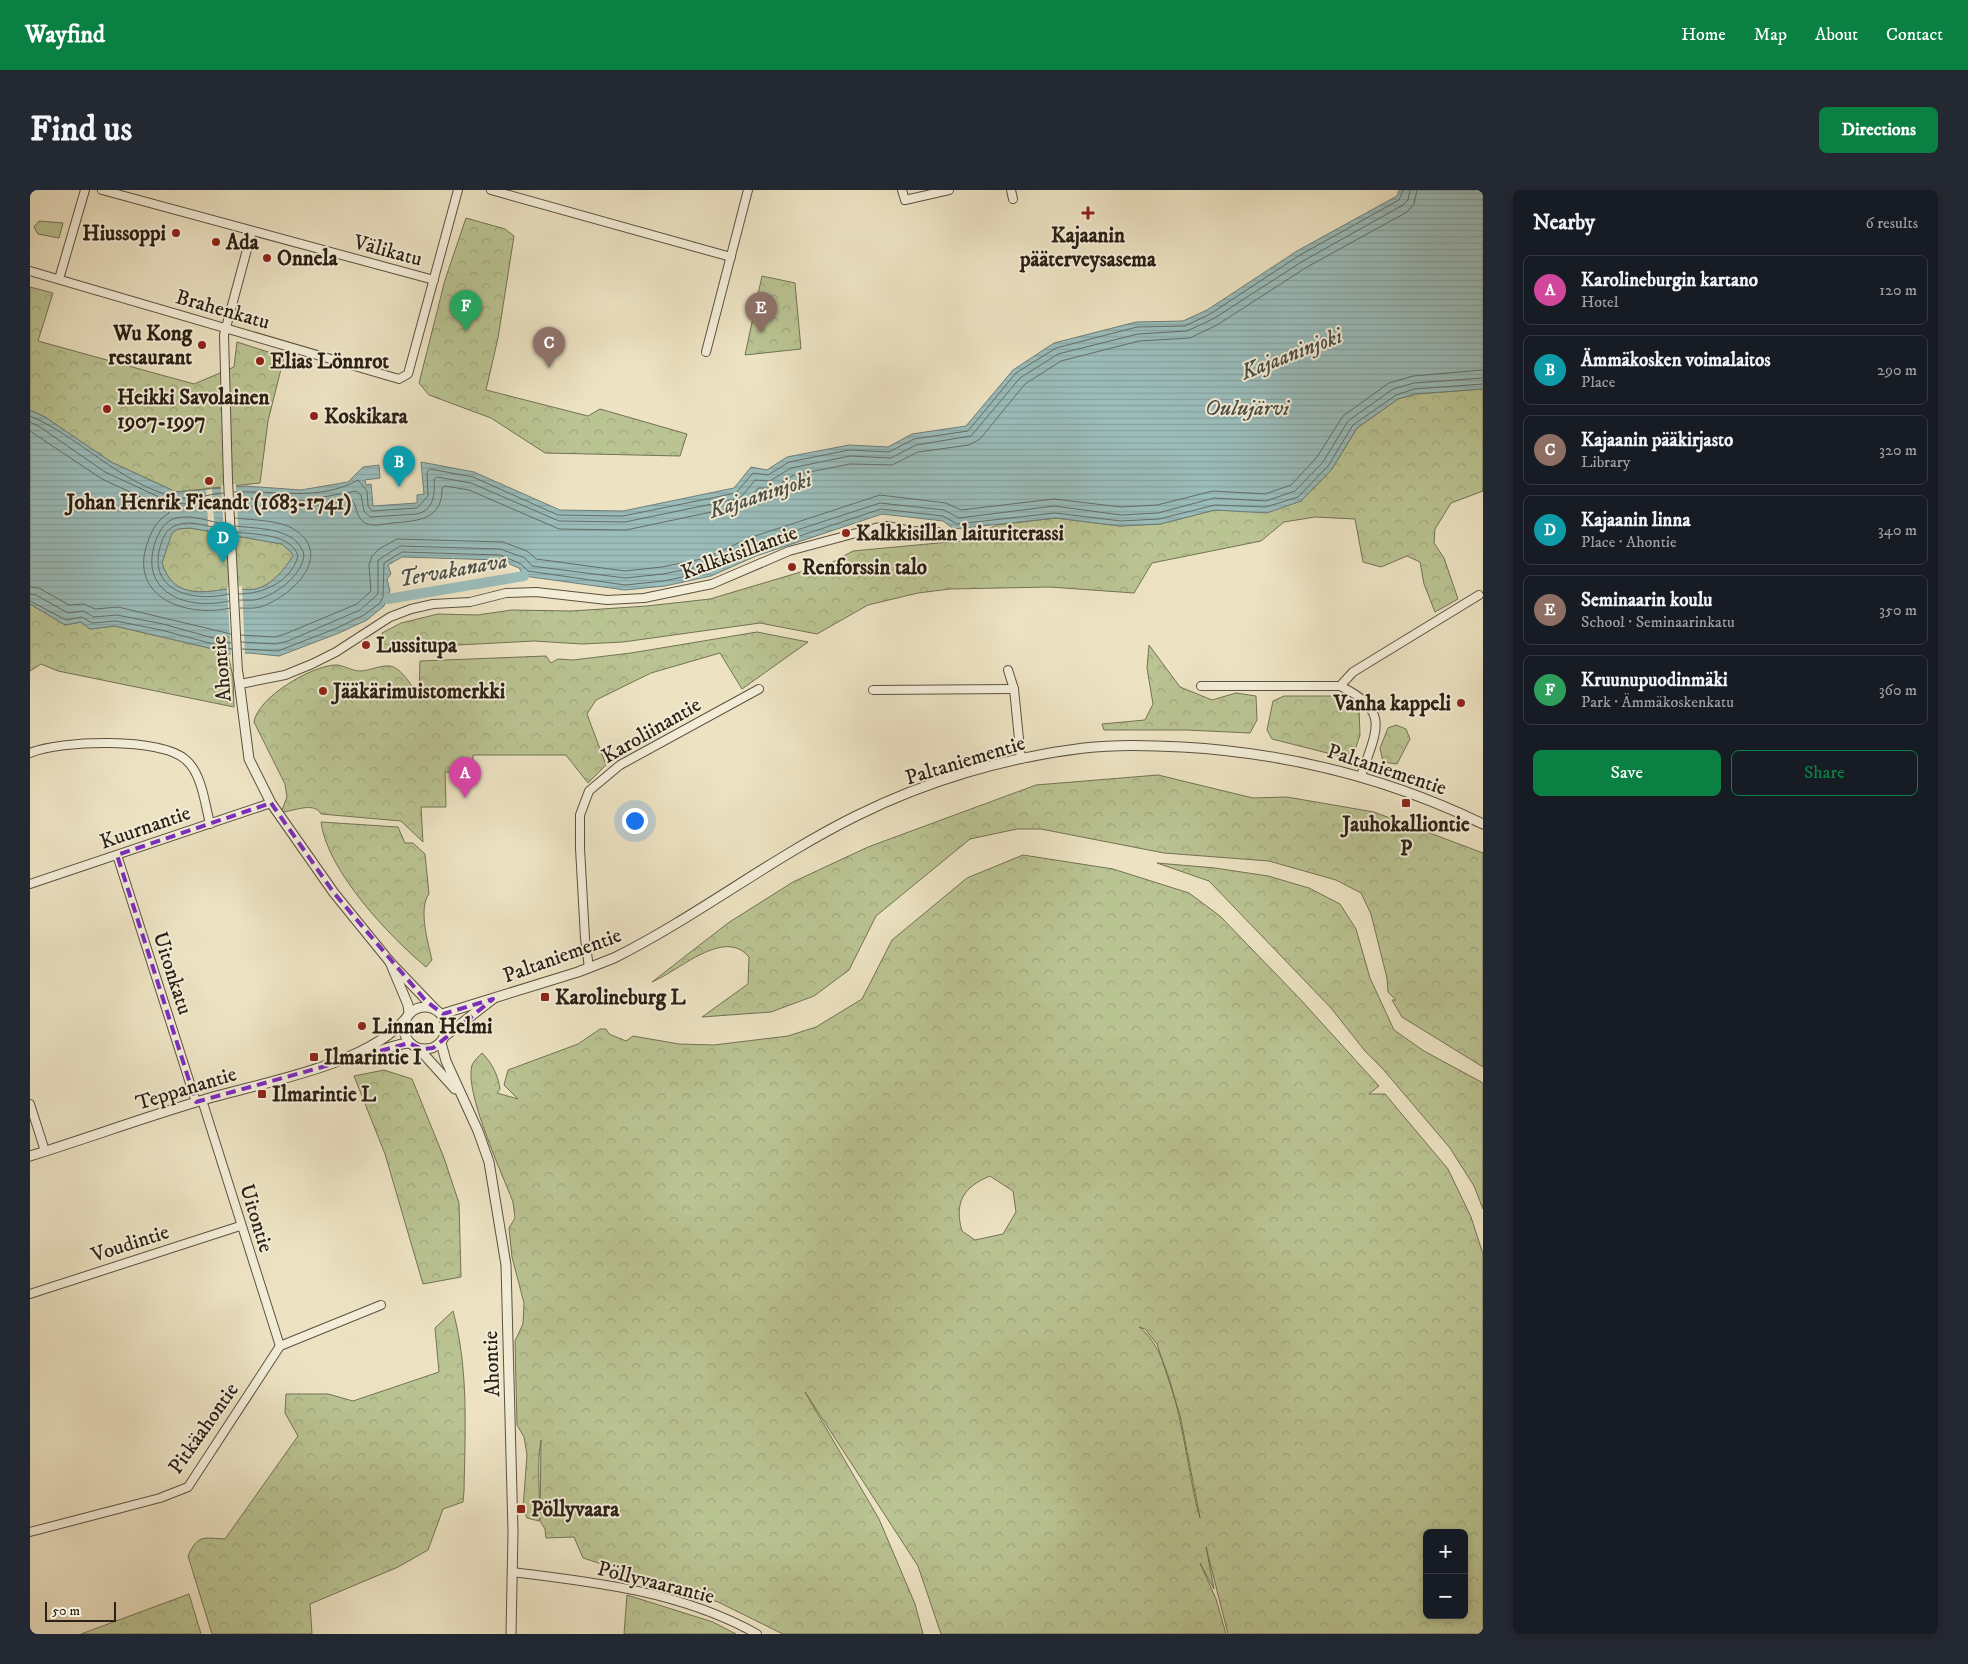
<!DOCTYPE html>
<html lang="en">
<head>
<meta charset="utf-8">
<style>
	:root { --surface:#171b24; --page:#242831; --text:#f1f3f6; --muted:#9ea1a6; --line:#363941; --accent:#0b8043 }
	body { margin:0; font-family:"IM FELL DW Pica",serif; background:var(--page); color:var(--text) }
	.controls { position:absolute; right:15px; bottom:15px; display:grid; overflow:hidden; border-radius:8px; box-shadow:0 2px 8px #0003 }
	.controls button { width:45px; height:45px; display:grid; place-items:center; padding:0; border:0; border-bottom:1px solid var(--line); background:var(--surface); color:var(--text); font:25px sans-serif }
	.scale { position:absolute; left:15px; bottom:12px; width:71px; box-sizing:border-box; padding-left:5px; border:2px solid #2b2015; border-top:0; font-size:14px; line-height:18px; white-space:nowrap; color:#2b2015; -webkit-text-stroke:4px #f3edd8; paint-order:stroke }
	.you { position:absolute; left:604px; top:630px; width:18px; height:18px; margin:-12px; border:4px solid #fff; border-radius:50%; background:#1a73e8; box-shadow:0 0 0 8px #1a73e833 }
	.badge { display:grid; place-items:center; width:32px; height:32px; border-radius:50%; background:var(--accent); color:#fff; font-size:16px; font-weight:700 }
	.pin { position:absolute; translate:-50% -41px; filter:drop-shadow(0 1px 2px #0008) }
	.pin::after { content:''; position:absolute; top:26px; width:18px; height:15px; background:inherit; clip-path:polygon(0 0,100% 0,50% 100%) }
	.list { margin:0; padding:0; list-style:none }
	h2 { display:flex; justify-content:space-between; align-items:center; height:65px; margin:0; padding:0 20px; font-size:21px }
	h2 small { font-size:16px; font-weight:400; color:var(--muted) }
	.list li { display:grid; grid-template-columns:32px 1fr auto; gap:15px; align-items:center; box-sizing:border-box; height:70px; margin:0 10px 10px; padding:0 10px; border:1px solid var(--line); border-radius:8px }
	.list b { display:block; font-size:19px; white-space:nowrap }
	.list p { margin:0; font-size:16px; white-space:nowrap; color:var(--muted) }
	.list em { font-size:16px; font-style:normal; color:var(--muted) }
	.actions { display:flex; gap:10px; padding:15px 20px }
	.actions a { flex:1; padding:11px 0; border:1px solid var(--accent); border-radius:8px; text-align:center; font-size:18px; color:var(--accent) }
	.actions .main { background:var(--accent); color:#fff }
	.map { position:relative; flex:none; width:1453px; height:1444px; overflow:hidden; border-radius:8px }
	header { display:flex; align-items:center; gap:30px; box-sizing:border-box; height:70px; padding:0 25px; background:var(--accent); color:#fff }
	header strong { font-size:24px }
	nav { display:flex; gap:28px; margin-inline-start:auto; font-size:18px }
	.intro { display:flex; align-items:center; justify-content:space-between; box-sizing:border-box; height:120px; padding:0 30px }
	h1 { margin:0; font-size:35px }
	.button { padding:12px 22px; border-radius:8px; background:var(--accent); color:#fff; font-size:18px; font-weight:700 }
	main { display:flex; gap:30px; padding:0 30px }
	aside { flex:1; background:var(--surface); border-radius:8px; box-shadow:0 2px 8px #0003 }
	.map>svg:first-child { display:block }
	.grass { fill:#bac392; stroke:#727254 }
	.forest { fill:url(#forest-crowns); stroke:#727254; fill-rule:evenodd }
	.water { fill:url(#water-rules); stroke:#6e7e79; fill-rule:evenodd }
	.pier { fill:#ede3c3 }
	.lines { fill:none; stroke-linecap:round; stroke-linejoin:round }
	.shore { stroke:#636e68; stroke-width:1 }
	.canal { stroke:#9bbdbb; stroke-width:10 }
	.minor-casing { stroke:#5c5140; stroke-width:10 }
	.tertiary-casing { stroke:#5c5140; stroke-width:11 }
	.minor { stroke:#f3edd8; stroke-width:8 }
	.tertiary { stroke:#f3edd8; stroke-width:9 }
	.marked { fill:none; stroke:#7b2cbf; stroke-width:4; stroke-dasharray:10 6; stroke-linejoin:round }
	.poi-dot { fill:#8f2418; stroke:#f3edd8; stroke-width:2 }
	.labels { text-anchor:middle; stroke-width:4; stroke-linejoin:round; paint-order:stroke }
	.poi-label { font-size:21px; font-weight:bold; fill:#2b2015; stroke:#f3edd8; text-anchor:start }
	.street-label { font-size:21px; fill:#2b2015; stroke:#f3edd8 }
	.water-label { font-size:22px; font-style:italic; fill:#4d4f47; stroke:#f3edd8 }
</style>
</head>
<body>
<header>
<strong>Wayfind</strong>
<nav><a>Home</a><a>Map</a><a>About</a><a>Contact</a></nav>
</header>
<div class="intro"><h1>Find us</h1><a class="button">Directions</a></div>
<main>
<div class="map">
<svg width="1453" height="1444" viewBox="0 0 1453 1444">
	<defs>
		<pattern id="forest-crowns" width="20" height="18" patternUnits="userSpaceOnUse" patternTransform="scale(1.25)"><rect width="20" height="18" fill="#bac392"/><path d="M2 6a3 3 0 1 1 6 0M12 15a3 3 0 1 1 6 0" fill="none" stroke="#a0a77d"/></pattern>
		<pattern id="water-rules" width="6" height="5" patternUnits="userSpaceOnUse" patternTransform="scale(1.25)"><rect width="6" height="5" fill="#9bbdbb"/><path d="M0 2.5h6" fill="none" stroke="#86a2a0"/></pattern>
	</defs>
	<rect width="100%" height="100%" fill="#ede3c3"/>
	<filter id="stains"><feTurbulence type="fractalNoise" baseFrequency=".004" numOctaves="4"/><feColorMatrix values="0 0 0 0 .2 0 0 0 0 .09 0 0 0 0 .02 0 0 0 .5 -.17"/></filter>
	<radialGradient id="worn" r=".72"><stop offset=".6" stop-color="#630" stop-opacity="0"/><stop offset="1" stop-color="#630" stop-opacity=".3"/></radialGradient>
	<polygon class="grass" points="9,31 33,33 29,48 8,44 4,37"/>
	<g class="forest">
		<polygon points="436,28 475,39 484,46 468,148 456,200 558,226 570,219 657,244 650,266 515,263 461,228 399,205 389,193 415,90"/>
		<polygon points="732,86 765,93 771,159 715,165"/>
		<polygon points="0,97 23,103 8,151 164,194 204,177 207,152 254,167 238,231 230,293 146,302 81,272 15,227 0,220"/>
		<polygon points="1453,199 1453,301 1421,313 1405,339 1404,353 1414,368 1428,409 1405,422 1394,394 1390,372 1377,366 1351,377 1333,372 1325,329 1285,327 1254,332 1231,351 1122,373 1104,403 1020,397 920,399 888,403 838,415 787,444 730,433 593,452 552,454 504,451 353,459 352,443 371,433 408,424 447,425 482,420 542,421 617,416 680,409 801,373 823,361 930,351 967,335 1026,328 1090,336 1130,334 1185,320 1237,322 1271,311 1302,279 1327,238 1368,209 1385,204"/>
		<path d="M160 338 252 354 261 362 263 366C254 380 242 395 226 399 217 401 207 398 199 399 170 403 143 408 132 373L141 343 148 339Z"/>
		<polygon points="0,414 35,435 51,432 60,439 85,436 192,461 198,464 203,487 204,517 28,481 11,474 0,481"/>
		<path d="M727 442 778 452 712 499 690 463 621 483 566 510 557 524 576 575 558 593 536 565H443V582H415L416 617H391L393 652 371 631 291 624C285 612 266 620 254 622L252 620 257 607 255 594 224 532C228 507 280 477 304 475 312 474 321 481 330 481 339 481 350 475 360 476 372 478 382 497 389 506L390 471 516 466 521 473 528 469 543 470 601 463Z"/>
		<polygon points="1119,455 1150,497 1182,510 1206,503 1226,506 1227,530 1220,543 1156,540 1074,540 1072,534 1115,530 1123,514 1117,478"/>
		<polygon points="1254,506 1305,506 1329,518 1330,545 1324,563 1309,566 1242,549 1237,540 1243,511"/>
		<polygon points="1366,535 1376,539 1380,549 1367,574 1353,572 1350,558 1358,538"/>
		<path d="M1128 585 1223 608 1257 607 1344 622 1453 663V877L1372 827 1362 810H1366L1358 802 1357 788 1341 724 1331 703 1306 690 1239 671 1134 663 1011 639H987L940 649 846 726 819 780 784 806 741 822 672 827 718 794 719 767C694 737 649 781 622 792L698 733 763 692 838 657 1006 595Z"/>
		<path d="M291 632 368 637 375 653H383L395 664 399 704C388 718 398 753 402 770L396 777C360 747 297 681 291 632Z"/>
		<path d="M993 665 1083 679 1159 703 1190 726 1270 809 1349 896 1339 904H1355L1418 979 1441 1027 1453 1064V1444H1198L1176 1357 1184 1399 1170 1373 1186 1409 1196 1444H911L888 1376 775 1202 849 1329 885 1414 893 1444H753L688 1412 553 1368 544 1347 516 1348 515 1339 510 1331 511 1250C506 1276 511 1304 509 1331L497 1328 493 1319 497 1265 494 1247 487 1235 485 1151 493 1134 494 1113 482 1067 479 1038 485 1028 483 1012C472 983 434 902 442 875 444 871 449 866 452 863 462 873 468 885 470 899L467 903 488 909 474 895 478 880 548 854 570 839H576L579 844 596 851 603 846 649 854 684 855 758 846 786 837 832 809 862 750 937 688ZM960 986 983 1001 986 1022 973 1044 945 1050 932 1041C924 1013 933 997 960 986ZM1109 1137 1115 1139 1127 1154 1150 1225 1170 1328C1156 1283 1148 1164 1109 1137ZM1397 1343H1434V1425H1397Z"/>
		<polygon points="1127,673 1185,678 1238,686 1279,698 1310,714 1326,739 1340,788 1364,840 1394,861 1453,893 1453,1019 1444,996 1420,958 1352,878 1335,861 1301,818 1179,691"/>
		<polygon points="354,880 382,889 414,968 429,1013 431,1087 393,1094 355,964 324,886"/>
		<path d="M423 1121C439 1180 435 1241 434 1301L433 1312 413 1319 398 1360 368 1377 280 1414 282 1444H182L158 1366C168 1344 173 1348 195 1349L268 1246 255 1223 256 1204H298L323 1211 409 1182 405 1138Z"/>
		<polygon points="159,1404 171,1444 51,1444"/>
		<polygon points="597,1405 683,1432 706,1444 594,1444"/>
	</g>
	<path class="water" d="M1369 0H1453V199L1385 204 1368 209 1327 238 1302 279 1271 311 1237 323 1185 320 1130 334 1090 336 1026 328 924 339 913 331 852 324 726 366 681 386 635 396 595 400 494 386 489 378 470 370 372 367 358 375 361 384 357 389 360 401 354 416 337 430 309 443 249 466 219 463 198 464 192 461 85 436 60 439 51 432 35 435 0 414V220L15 227 81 272 146 302 215 296 271 300 318 292 333 277 349 275 350 288 335 290 336 295 341 294 343 316 387 313V305L394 304 391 272 444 282 530 320 593 321 704 298 721 277 737 280 757 267 819 255 858 257 882 244 936 236 983 180 1024 153 1106 132 1153 131 1177 120 1267 61 1367 6ZM160 338 252 354 261 362 263 366C254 380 242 395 226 399 217 401 207 398 199 399 170 403 143 408 132 373L142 343 148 339Z"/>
	<g class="pier">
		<polygon points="206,294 209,350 194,348 191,295"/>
		<polygon points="182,299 185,346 184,346 179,345 176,300"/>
		<polygon points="212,396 215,466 201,467 197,397"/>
	</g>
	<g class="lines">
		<g class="shore">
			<path d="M0 226C50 247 88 292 144 307 159 311 178 304 194 303"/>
			<polyline points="0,232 10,237 75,282 142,313 159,314 194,309"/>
			<path d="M0 241 72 289 139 320V323C126 331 122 340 117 354 99 408 157 428 200 418"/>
			<path d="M204 302C246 300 289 312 328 290L337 301 338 316 342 321 387 318 398 306 397 282 400 279 443 287 528 325 593 326 706 303 723 283 738 285 759 272 819 260 859 262 884 249 938 241 986 183 1026 158 1107 137 1155 136 1180 124 1270 65 1369 10 1373 0"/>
			<path d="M204 308 272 311 326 301 331 305 334 321 340 327 387 324C404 320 405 304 404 289L407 287 441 293 529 331 595 332 706 309 712 306 725 290 740 291 761 278 820 266 861 268 886 255 941 246 990 188 1028 164 1108 144 1157 141 1183 129 1273 71 1373 15 1378 10 1380 0"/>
			<path d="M204 316 271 318 322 310C328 317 325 327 335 333 343 337 354 334 362 333 387 331 413 330 412 298L415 296 439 300 529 339 596 340 710 316 717 312 728 298H743L764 285 820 274 862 275 888 262 939 255 950 249 995 194 1031 171 1109 151 1160 148 1187 135 1277 77 1377 22 1384 14 1387 0"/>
			<path d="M205 328C222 330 247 330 262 338 306 364 263 405 233 416 226 419 217 418 210 418"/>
			<path d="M195 334C179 332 163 324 146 328 135 331 130 340 126 350 107 402 156 421 199 411"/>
			<path d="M205 336C228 339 267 337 274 365 272 385 247 404 229 409 223 411 216 410 209 410"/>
			<path d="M196 340C180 338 162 329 147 335 138 338 135 344 132 351 114 400 161 413 199 404"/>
			<path d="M206 342C225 345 261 343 268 366 261 392 233 404 209 404"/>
			<polyline points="0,397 9,398 39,415 54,414 65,419 88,417 201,444"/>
			<polyline points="0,404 6,405 38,423 53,421 64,427 87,425 133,434 201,453"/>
			<polyline points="0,411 36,430 52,427 62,433 86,431 131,440 202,459"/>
			<polyline points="211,445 245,447 255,444 327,414 341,401 339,375 342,366 349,359 367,349 473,352 497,361 506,369 595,381 632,377 676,368 719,348 850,305 916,313 931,320 1024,309 1091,317 1127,315 1183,301 1235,304 1261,295 1287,267 1313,226 1359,193 1383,186 1453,180"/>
			<polyline points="211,452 246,454 258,451 330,420 348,404 348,370 370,356 470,359 495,368 502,376 595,388 633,384 678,375 721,355 850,313 914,320 929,328 1024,316 1091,325 1128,323 1184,308 1236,311 1265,301 1293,272 1318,231 1363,199 1384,193 1453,188"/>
			<polyline points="212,459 248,461 307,438 334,425 350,413 353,407 354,373 372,362 470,365 491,374 498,381 595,395 634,391 680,381 724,361 851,319 913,326 927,334 1025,323 1091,331 1129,329 1185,315 1236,317 1268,307 1298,276 1323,235 1366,205 1384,199 1453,194"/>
		</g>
		<polyline class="canal" points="358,409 494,386"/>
		<g class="minor-casing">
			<g id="minor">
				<polyline points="72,0 404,90"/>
				<polyline points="461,0 701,67"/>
				<polyline points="872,0 875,10 919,0"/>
				<polyline points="981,0 983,9"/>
				<polyline points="0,81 369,189 378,184 428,0"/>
				<polyline points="29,89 55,0"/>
				<polyline points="676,162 718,0"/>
				<polyline points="978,480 984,499 991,569"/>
				<polyline points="208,483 198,291 194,145 222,41"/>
				<polyline points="210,494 255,485 282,474 306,462 360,427 381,419 403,414 440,412 476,403 506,402 577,410 614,408 682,394 759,361 845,338 857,336 881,341 908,342"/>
				<path d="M1171 496H1310C1362 521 1346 541 1331 586"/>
				<polyline points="1310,496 1323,482 1449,405"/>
				<polyline points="843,500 984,499"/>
				<path d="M0 563C30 550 132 547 156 570 172 584 175 614 180 634"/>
				<polyline points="87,665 166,912"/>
				<polyline points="0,694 241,613"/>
				<polyline points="559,778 555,748 550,658 550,625 559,601 590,575 729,499"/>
				<polyline points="172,910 250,1156"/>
				<polyline points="0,914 15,961"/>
				<polyline points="0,1104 210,1036"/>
				<polyline points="0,1342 130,1308 158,1297 250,1156 351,1115"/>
				<path d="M482 1382C566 1392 652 1402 727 1444"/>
			</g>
		</g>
		<g class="tertiary-casing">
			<g id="tertiary">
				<polyline points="208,483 219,569 241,613 304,703 360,772 405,819"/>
				<polyline points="360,772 378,815 379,824"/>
				<circle cx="395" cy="838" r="21"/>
				<path d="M412 824 548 782 584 768C668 726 743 667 826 626 896 591 977 567 1054 558 1086 554 1119 555 1152 557 1257 563 1358 588 1453 634"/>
				<polyline points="415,846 463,809"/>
				<polyline points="411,853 416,871 448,941 459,972 476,1075 483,1342 481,1444"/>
				<polyline points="389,859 425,899"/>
				<path d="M324 866C344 866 360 854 380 853"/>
				<path d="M0 966C58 948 115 927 173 910 232 892 338 876 377 827"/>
			</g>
		</g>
		<use href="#minor" class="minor"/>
		<use href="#tertiary" class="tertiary"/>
	</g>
	<path class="marked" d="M241 613 304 703 396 811 413 824 463 809 403 858 392 859 379 853 166 912 87 665Z"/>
	<g class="poi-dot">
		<path d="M1055.5 15.5h5v5h5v5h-5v5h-5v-5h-5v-5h5z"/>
		<circle cx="146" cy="43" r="5"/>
		<circle cx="186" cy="52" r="5"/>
		<circle cx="237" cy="68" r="5"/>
		<circle cx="172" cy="155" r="5"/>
		<circle cx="230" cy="171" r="5"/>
		<circle cx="77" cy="219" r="5"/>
		<circle cx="284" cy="226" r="5"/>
		<circle cx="179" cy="291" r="5"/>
		<circle cx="816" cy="343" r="5"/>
		<circle cx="762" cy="377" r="5"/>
		<circle cx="336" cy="455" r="5"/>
		<circle cx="293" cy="501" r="5"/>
		<circle cx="1431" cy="513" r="5"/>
		<rect x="1371" y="608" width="10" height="10" rx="2.5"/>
		<rect x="510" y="802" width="10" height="10" rx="2.5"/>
		<circle cx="332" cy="836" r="5"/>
		<rect x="279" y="862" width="10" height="10" rx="2.5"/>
		<rect x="227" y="899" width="10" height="10" rx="2.5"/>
		<rect x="486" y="1314" width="10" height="10" rx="2.5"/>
	</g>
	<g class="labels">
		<g class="poi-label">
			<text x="136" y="50" text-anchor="end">Hiussoppi</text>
			<text x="1058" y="52" text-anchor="middle">Kajaanin<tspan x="1058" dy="24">pääterveysasema</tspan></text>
			<text x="196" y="59">Ada</text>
			<text x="247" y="75">Onnela</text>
			<text x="162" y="150" text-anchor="end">Wu Kong<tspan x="162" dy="24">restaurant</tspan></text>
			<text x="240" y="178">Elias Lönnrot</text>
			<text x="87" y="214">Heikki Savolainen<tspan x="87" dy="24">1907-1997</tspan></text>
			<text x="294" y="233">Koskikara</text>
			<text x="179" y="319" text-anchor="middle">Johan Henrik Fieandt (1683-1741)</text>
			<text x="826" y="350">Kalkkisillan laituriterassi</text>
			<text x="772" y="384">Renforssin talo</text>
			<text x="346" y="462">Lussitupa</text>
			<text x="303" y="508">Jääkärimuistomerkki</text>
			<text x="1421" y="520" text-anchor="end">Vanha kappeli</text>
			<text x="1376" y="641" text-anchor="middle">Jauhokalliontie<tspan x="1376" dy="24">P</tspan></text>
			<text x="525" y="814">Karolineburg L</text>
			<text x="342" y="843">Linnan Helmi</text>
			<text x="294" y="874">Ilmarintie I</text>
			<text x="242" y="911">Ilmarintie L</text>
			<text x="501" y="1326">Pöllyvaara</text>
		</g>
		<g class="street-label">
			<text transform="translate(358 60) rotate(15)" y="7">Välikatu</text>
			<text transform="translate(193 119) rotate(16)" y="7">Brahenkatu</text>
			<text transform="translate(709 362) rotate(-20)" y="7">Kalkkisillantie</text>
			<text transform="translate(191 479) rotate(-95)" y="7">Ahontie</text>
			<text transform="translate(621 540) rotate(-30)" y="7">Karoliinantie</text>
			<text transform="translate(935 570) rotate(-17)" y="7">Paltaniementie</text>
			<text transform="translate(1357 579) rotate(18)" y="7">Paltaniementie</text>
			<text transform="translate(115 637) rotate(-19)" y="7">Kuurnantie</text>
			<text transform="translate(532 765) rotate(-20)" y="7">Paltaniementie</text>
			<text transform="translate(143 783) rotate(72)" y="7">Uitonkatu</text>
			<text transform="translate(156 898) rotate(-17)" y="7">Teppanantie</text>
			<text transform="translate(227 1028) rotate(73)" y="7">Uitontie</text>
			<text transform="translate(100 1053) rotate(-18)" y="7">Voudintie</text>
			<text transform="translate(461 1174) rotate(-92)" y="7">Ahontie</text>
			<text transform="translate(173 1238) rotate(-55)" y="7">Pitkäahontie</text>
			<text transform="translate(626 1392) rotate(14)" y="7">Pöllyvaarantie</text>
		</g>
		<g class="water-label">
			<text transform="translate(1261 163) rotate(-21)" y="8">Kajaaninjoki</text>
			<text x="1217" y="225">Oulujärvi</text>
			<text transform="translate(730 304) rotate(-18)" y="8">Kajaaninjoki</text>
			<text transform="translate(423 379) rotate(-10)" y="8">Tervakanava</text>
		</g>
	</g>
	<rect width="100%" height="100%" filter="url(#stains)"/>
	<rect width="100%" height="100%" fill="url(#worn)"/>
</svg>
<div class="controls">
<button>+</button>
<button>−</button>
</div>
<div class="scale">50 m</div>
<div class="you"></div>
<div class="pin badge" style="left:435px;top:608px;background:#d1479c">A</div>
<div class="pin badge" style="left:369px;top:297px;background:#0f9aa8">B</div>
<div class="pin badge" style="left:519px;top:178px;background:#8d6e63">C</div>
<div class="pin badge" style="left:193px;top:373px;background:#0f9aa8">D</div>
<div class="pin badge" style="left:731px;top:143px;background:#8d6e63">E</div>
<div class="pin badge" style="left:436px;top:141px;background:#2e9e5b">F</div>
</div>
<aside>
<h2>Nearby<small>6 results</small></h2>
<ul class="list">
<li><span class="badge" style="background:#d1479c">A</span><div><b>Karolineburgin kartano</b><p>Hotel</p></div><em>120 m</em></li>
<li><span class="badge" style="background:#0f9aa8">B</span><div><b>Ämmäkosken voimalaitos</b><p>Place</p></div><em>290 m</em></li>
<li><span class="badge" style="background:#8d6e63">C</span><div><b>Kajaanin pääkirjasto</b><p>Library</p></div><em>320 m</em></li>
<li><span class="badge" style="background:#0f9aa8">D</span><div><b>Kajaanin linna</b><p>Place · Ahontie</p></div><em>340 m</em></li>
<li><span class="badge" style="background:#8d6e63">E</span><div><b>Seminaarin koulu</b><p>School · Seminaarinkatu</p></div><em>350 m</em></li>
<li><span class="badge" style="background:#2e9e5b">F</span><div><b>Kruunupuodinmäki</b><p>Park · Ämmäkoskenkatu</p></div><em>360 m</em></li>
</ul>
<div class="actions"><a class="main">Save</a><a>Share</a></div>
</aside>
</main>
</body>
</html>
